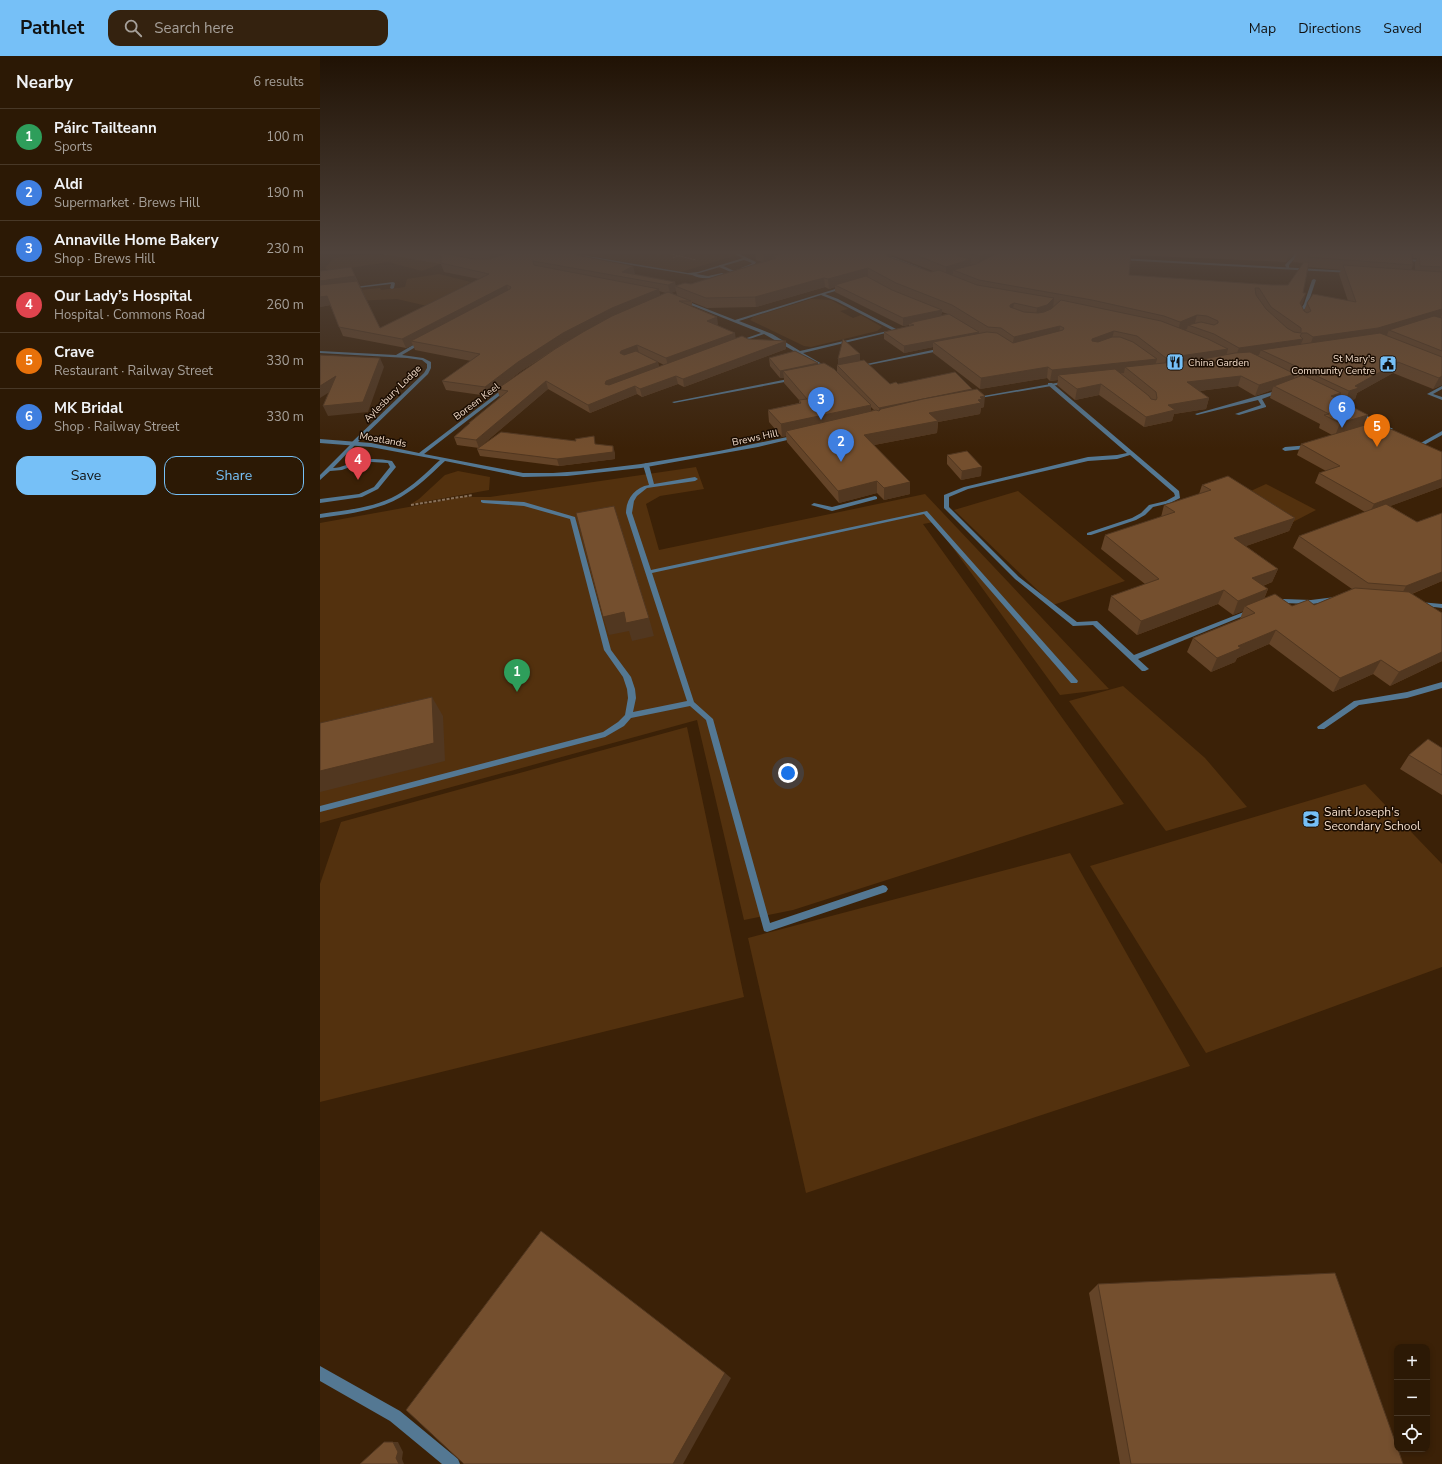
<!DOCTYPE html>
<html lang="en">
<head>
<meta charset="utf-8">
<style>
	:root { --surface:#2c1905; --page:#34220f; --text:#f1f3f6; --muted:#a6a09a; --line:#483827; --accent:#76c0f7 }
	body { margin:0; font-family:"Nunito Sans",sans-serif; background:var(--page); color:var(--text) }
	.controls { position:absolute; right:12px; bottom:12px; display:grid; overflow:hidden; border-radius:8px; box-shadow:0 2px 6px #0003 }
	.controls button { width:36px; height:36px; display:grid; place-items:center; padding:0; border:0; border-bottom:1px solid var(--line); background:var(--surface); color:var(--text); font:20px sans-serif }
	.you { position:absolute; left:468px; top:717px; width:14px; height:14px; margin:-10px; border:3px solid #fff; border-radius:50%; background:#1a73e8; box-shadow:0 0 0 6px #1a73e833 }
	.badge { display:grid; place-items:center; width:26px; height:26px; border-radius:50%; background:var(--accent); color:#fff; font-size:13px; font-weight:700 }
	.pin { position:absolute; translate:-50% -33px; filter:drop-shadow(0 1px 2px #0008) }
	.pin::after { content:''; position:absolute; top:21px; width:14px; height:12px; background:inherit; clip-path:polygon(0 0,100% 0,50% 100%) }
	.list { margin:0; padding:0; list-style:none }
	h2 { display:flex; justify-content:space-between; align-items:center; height:52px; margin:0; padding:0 16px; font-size:17px }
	h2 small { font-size:13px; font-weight:400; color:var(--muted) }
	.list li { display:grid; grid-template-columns:26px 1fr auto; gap:12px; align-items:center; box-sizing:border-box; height:56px; padding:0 16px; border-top:1px solid var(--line) }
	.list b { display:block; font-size:15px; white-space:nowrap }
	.list p { margin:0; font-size:13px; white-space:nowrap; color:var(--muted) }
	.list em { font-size:13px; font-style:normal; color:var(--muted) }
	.actions { display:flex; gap:8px; padding:12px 16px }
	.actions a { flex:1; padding:9px 0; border:1px solid var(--accent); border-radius:12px; text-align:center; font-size:14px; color:var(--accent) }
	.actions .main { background:var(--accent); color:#111 }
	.icon { flex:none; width:22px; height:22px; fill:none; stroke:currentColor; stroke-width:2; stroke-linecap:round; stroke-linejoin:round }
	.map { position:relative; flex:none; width:1122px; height:1408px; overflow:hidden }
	header { display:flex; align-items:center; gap:24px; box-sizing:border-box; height:56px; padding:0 20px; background:var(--accent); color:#111 }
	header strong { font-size:19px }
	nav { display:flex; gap:22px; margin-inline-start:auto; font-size:14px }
	.search { width:280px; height:36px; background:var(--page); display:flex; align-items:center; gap:10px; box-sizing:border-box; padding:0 14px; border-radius:12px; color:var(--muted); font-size:15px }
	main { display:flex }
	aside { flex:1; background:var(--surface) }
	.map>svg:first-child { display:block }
	.green { fill:#53310e }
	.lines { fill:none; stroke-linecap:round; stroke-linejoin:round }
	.path-far1 { stroke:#89715a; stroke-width:1; stroke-dasharray:2 1; stroke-linecap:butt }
	.path { stroke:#89715a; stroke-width:2; stroke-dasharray:3 1.5; stroke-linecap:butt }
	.service { fill:#547893; fill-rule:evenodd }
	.pedestrian { fill:#547893; fill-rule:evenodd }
	.minor { fill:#547893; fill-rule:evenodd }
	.tertiary { fill:#547893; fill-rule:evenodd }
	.secondary { fill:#6aa5d1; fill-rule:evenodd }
	.wall { fill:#644428; fill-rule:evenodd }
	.shaded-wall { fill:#513720 }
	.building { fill:#744f2e; stroke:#513720; fill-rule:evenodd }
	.labels { text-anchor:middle; stroke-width:3; stroke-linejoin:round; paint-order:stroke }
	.far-poi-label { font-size:10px; fill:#f2dcca; stroke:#1b0d02; text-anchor:end }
	.far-street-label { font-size:10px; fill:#f2dcca; stroke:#1b0d02 }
	.poi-label { font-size:12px; fill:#f2dcca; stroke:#1b0d02; text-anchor:start }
</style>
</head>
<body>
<header>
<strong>Pathlet</strong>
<div class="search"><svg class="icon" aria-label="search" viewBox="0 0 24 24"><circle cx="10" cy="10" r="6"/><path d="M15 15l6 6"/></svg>Search here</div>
<nav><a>Map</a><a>Directions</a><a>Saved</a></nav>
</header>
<main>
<aside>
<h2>Nearby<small>6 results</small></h2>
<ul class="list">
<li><span class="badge" style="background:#2e9e5b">1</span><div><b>Páirc Tailteann</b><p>Sports</p></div><em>100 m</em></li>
<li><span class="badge" style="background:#3f7fe0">2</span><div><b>Aldi</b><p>Supermarket · Brews Hill</p></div><em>190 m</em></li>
<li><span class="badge" style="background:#3f7fe0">3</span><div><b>Annaville Home Bakery</b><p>Shop · Brews Hill</p></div><em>230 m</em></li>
<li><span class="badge" style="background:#e0444e">4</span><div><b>Our Lady’s Hospital</b><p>Hospital · Commons Road</p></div><em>260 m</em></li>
<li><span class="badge" style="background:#e8710a">5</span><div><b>Crave</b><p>Restaurant · Railway Street</p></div><em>330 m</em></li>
<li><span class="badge" style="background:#3f7fe0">6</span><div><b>MK Bridal</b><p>Shop · Railway Street</p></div><em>330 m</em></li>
</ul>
<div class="actions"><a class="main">Save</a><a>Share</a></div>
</aside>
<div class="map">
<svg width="1122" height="1408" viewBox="0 0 1122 1408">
	<rect width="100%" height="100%" fill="#3b2107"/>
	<g class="green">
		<polygon points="260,196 408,196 417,199 361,216 261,198"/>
		<polygon points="55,198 125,206 102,215 68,206 10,215 5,212 14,202"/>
		<polygon points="119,218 151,226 107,250 77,243 35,245 32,235 60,232 61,234 85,231 87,223"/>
		<polygon points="491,243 511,244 528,253 520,255 533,262 541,259 562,271 557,275 491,291 484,290 430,264 433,261"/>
		<polygon points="376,411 384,433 340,440 326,448 339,494 605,438 789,633 740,639 614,466 603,468 804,748 473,854 424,864 377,664 0,767 0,467 144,441 170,441"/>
		<polygon points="138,415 170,421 169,434 91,448 99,443 125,419"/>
		<polygon points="946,428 996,454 973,466 922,439"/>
		<polygon points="698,435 805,525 733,549 634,454"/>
		<polygon points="803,630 885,702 927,751 846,775 749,645"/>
		<polygon points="367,671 424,941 0,1046 0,828 21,766"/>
		<polygon points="1045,728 1122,808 1122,911 886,997 770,810"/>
		<polygon points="750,797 870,1010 486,1137 428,882"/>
	</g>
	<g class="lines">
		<g class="path-far1">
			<polyline points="331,196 339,198 348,196"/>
			<polyline points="347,197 376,204"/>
			<polyline points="353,202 369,196"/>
		</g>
		<polyline class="path" points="91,449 153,439"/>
		<g class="service">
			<path d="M255 196H259L256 198 368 217 378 216 423 202 411 196H415L436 206 434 210 422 214 421 212 431 208 432 207 424 204 376 218 388 220 402 217 404 218C394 223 382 224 372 219L255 200 252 198Z"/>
			<polygon points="994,223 996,224 988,248 982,257 984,261 981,262 978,257 984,248 992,224"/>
			<polygon points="622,292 624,293 624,294 539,311 537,310"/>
			<polygon points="473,322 475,322 475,324 354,347 352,346"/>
			<polygon points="728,327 732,327 859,435 860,442 850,447 833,451 825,459 816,464 771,479 767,479 767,477 812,462 821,457 829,449 846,445 855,440 854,437 810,399 797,403 768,405 648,433 629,441 629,451 699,521 757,566 777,565 814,599 929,554 933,554 933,556 818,603 829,613 825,615 822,615 773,569 753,570 695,523 624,452 624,439 644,431 768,401 797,399 807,397 728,329"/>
			<polygon points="1122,330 1122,333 1113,338 1122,341 1122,344 1107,338"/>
			<polygon points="959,334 963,335 942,343 946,350 946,351 919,359 915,358 941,349 938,344 877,359 875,358"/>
			<polygon points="1122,375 1122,379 1104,389 1099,388"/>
			<path d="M34 385 36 386V388L13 412C22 412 29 407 37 405 48 402 61 403 72 405L76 411 58 433 42 441 0 447V443L39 438 54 431 70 411 68 407 52 406 40 407 22 414 10 415 0 424V419Z"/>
			<polygon points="990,389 992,390 992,392 965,395 962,393 965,391"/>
			<path d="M326 407 329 409 334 428 375 421 378 423 375 425 327 432 317 440 314 445 312 457 331 514 607 455 758 625 757 627H751L604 458 332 517 374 646 393 663 450 867 563 829 566 830 568 833 566 836 447 876 444 875 386 664 370 650 311 662 304 670 285 681 0 756V750L283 676 298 666 305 659 308 642 307 633 303 621 284 594 250 463 204 450 163 447 161 446V444L204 446 255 461 291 594 311 621 315 633 316 642 313 656 367 645 306 457C306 443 315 431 329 429L323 409Z"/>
			<polygon points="555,440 557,441 557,443 512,455 491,449 494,447 512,451"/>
			<polygon points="1015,541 1021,542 1022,543 1019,545 991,548 963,547 953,549 950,547 951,546 963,543 991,544"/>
			<polygon points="1100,546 1122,548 1122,552 1098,549 1098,547"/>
			<polygon points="1122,626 1122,632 1087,642 1039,649 1004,673 998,673 997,671 1034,645 1087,636"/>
			<polygon points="0,1310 80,1355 138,1403 140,1408 122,1408 70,1365 0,1325"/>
		</g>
		<polygon class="pedestrian" points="1090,203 1122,207 1122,209 1091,205"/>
		<g class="minor">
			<polygon points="68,196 72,196 65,199 63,198"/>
			<polygon points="977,196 981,196 969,209 969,213 967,213 965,209"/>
			<polygon points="399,209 401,209 421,218 418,219 399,211"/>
			<polygon points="73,226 75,227 74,232 72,233 70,232 71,228 29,233 27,232"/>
			<path d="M525 230 526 232 505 238 518 243 578 274 483 297 509 312V314H507L444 278 418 287V285L441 277 361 245 364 244 415 264ZM501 239 516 245 572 274 480 295 452 278 419 265Z"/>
			<polygon points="100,285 104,286 82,299 103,302 111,306 111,312 108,318 36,388 32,388 32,386 104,317 107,312 107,308 102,304 87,302 0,297 0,295 76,299"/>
		</g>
		<g class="tertiary">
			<polygon points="800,202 1031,215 1033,216 1031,217 799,204"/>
			<polygon points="747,325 749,325 749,327 654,343 652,342"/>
			<path d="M184 332 188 333 104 398 203 417H233L262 415 321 408 399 395 477 379 480 381 438 391 321 412 247 420 203 421 125 405C111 418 98 431 81 441 57 455 27 458 0 462V458C26 454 54 452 77 439 93 430 106 417 120 404L51 391 0 387V383L51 387 99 397Z"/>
		</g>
		<g class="secondary">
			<polygon points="555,196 559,196 601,212 598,213"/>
			<polygon points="1035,356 1039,356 1073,373 1068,374 1035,358"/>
		</g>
	</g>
	<g class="wall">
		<polygon points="47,196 66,196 62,198"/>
		<path d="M67 196H263L264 200 315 218 314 219 356 230 371 228 442 206 436 204 435 196H976L966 206 810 199 809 219 952 229H968L984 207 973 206 977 197 978 196 1093 209 1091 214H1095V207L1097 202H1093L1092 196H1122V329L1113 333 1073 317 1037 337 1035 343 1025 347 1018 344 1048 359 1043 370 1122 396V431L1070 450 1097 466 1122 457V525L1092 538 1122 557V605L1070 630 1053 618 1013 636 949 588 917 602 915 606 891 616 867 596 873 582 920 563 923 555 913 559 898 548 817 579 788 554 791 540 825 528 781 493 785 479 841 461 844 449 879 438 882 429 975 462 969 475 926 490 958 513 952 526 943 530 948 533 944 543 972 550 994 549 1032 533 973 492 979 480 1045 456 995 427 999 417 1006 415 977 399 981 388 1012 379 999 372 1000 368 950 342 952 334 935 340 918 330 879 335 889 342 886 353 854 358 852 365 824 371 779 339 755 344 737 329 738 324 730 325 727 322 660 333 613 297V291L584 297 564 283V276L589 270V269L583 270 515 236V231L509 233 505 231 436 251 387 252 372 246V251L398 268 397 269 416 282 428 283 466 293 364 331 358 328 322 341 317 338 270 357 228 333 161 390 276 388 295 397V403L239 410 160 400 157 393 159 392 137 389 134 381 149 368V367L180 342 177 333 168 340 126 334 122 325 151 305 95 294 93 289 86 292 23 280 10 249 0 251 31 211 60 272 159 223 124 216 121 208 68 199ZM572 199 580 202 613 215 611 216 572 202ZM988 211 1021 214 1019 218 1028 245 987 247 984 255 981 250 983 247V237ZM339 235 346 237 340 239ZM356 235 357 239 351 237ZM622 256 628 258 621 259ZM227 299 178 333 201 315ZM338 306 344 309 339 311Z"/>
		<path d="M449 302 498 308 517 316V309L540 305 570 328 652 333V334L664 351 661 352 660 358 618 366 617 377 554 389 590 438 564 444 557 437 519 447 467 386 466 380 462 381 449 366 448 354 479 347V344L464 327V322H460L450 310ZM551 351 554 354 551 355Z"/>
		<polygon points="627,399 661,420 641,424 627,408"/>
		<polygon points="1122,692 1122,739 1080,713 1089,699"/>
		<polygon points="778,1228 1083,1408 800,1408 769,1237"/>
	</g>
	<g class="shaded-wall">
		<polygon points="61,196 66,196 62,198"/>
		<polygon points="177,196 202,196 172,206 169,199"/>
		<polygon points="261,196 263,196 264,203 256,199"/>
		<polygon points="448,196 481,196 456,202 452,200 452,204 444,207 443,197"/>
		<polygon points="570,196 572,196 572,204 566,207 566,197"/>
		<polygon points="667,196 672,196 671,202 659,209 660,200"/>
		<polygon points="970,196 976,196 966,206 969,197"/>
		<polygon points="651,203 650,212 633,214 633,218 626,221 626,211"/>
		<polygon points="313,210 315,218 309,222 302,216"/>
		<polygon points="548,212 548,222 515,229 515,231 509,233 508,223"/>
		<polygon points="35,220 39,229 0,233 0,225"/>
		<polygon points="504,222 505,231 436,251 435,241"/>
		<polygon points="355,226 356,230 355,230 356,235 350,237 348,229"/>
		<polygon points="187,229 189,238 91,285 93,289 86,292 82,283"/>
		<polygon points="339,233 340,241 245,286 201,315 168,340 165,331 198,306 243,277 292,252"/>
		<polygon points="986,237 983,247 977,258 980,247"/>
		<polygon points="7,240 11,249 0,251 0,241"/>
		<polygon points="734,242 733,253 716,262 717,252"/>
		<polygon points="694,247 692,258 690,249"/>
		<polygon points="1122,253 1122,259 1120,263 1069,274 1067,279 1054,283 989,292 993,281"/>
		<polygon points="622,254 621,261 589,267 589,269 583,270 583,262"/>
		<polygon points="877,259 874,270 868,269 867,273 858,277 860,266"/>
		<polygon points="397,261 398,268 388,272 387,265"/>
		<polygon points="740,270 739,281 692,291 694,281"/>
		<polygon points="794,275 791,286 770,294 772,283"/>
		<polygon points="659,276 658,282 613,286 613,291 584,297 584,290"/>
		<polygon points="415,277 416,285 348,310 346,302"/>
		<polygon points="983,283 979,293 941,294 939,299 915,302 919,292"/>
		<polygon points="466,285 466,293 364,331 363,323"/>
		<polygon points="317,289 319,297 302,303 300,297 301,295"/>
		<polygon points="908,293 905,304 843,313 846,302"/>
		<polygon points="540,298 540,306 518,311 518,303"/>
		<polygon points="60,302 64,311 48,356 8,360 3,350"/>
		<polygon points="837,303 834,314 805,311 804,317 744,323 738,319 738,324 730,325 732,314"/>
		<polygon points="338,306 339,313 287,336 285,328 286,325"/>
		<polygon points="1078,306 1073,317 1037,337 1035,343 1025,347 1029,335 1035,330"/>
		<polygon points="498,307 498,315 463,315 464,322 460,322 460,315"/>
		<polygon points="728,311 727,322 660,333 661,322"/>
		<polygon points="975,318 972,328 954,330 952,334 935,340 939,329"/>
		<polygon points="16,320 21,329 0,342 0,330"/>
		<polygon points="356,320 358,328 322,341 320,333"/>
		<polygon points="921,320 918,330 864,337 867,326"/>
		<polygon points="1122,320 1122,329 1113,333 1119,322"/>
		<polygon points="226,325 228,333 159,392 156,384"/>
		<polygon points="781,328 779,339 755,344 757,333"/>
		<polygon points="315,330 317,338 270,357 268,349"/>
		<polygon points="652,333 652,340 559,359 559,352"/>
		<polygon points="1021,337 1016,350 1011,340"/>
		<polygon points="665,340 664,351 661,352 660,358 618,366 617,377 544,391 544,379 609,357 660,341"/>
		<polygon points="889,342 886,353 854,358 852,365 824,371 826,361 848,349"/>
		<polygon points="551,349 551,361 466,375 466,380 462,381 461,368"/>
		<polygon points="1048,359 1042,372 1015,380 1020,367"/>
		<polygon points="293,390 295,397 295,403 239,410 237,403"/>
		<polygon points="662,411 661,420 641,424 642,415"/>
		<polygon points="1122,423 1122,431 1049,458 1054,448"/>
		<polygon points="557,425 557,437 519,447 518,435"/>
		<polygon points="590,426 590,438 564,444 564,432"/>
		<polygon points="975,462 969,475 909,496 914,482"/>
		<polygon points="958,513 952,526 927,536 932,522"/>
		<polygon points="1122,516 1122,525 1079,543 1086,530"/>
		<polygon points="948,533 942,547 925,550 923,555 913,559 918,545"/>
		<polygon points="904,534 898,548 817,579 821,565"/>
		<polygon points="304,556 329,562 334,580 312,585 309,575 289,579 283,561"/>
		<polygon points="956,574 949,588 917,602 915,606 891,616 897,602 918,590"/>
		<polygon points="1122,596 1122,605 1070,630 1079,616"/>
		<polygon points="1061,604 1053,618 1013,636 1020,622"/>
		<polygon points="112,641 123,660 125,705 0,736 0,715"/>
		<polygon points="405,1317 411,1322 363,1408 353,1408"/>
		<polygon points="73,1386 78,1386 83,1396 82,1403 84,1408 79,1408 76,1402"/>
	</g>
	<g class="building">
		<polygon points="93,196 121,196 122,197 154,203 169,203 192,196 261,196 256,199 313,210 302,216 355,226 348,229 213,205 214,209 339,233 292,252 243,277 198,306 165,331 122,325 160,298 91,285 190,233 191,231 187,229 82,283 19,271 7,240 0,241 0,229 37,225 60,272 169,218 121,207 121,200"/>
		<polygon points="140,196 177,196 169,199 155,199"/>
		<polygon points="439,196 448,196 443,197"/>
		<polygon points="468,196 570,196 566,197 567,200 611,216 619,214 657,229 734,242 727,249 717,252 694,247 690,249 690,251 704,256 718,257 724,256 731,253 741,244 841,265 888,283 908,293 846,302 817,280 794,275 772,283 772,285 778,286 792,281 800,281 813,286 837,303 732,314 728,311 661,322 613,286 667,276 677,277 693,287 743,274 744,272 740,270 694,281 681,272 668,271 632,249 576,227 548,212 508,223 504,222 496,224 435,241 386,242 355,230 365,227 371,228 456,202 452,200"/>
		<polygon points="588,196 638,196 638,200 651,203 626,211"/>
		<polygon points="639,196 667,196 660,200"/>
		<path d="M679 196H811L809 219 952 229H968L984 206H989L983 237H986L980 247 984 255 987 257 991 255 987 247 993 238 1036 246 1023 209 1122 216V253L1058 272 993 281 987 277H982L980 280 983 283 919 292 894 278 868 269 881 266 894 269 898 267V265L887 260 877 259 860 266 844 260 772 244 659 224 633 214 656 208ZM935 232H939L951 251 981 272V277L974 276 967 272 946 253 936 239Z"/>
		<polygon points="948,196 970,196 969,197"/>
		<polygon points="978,196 1091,196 1093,209 988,201 990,197 977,197"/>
		<polygon points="1099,197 1122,200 1122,211 1100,210"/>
		<polygon points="31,211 35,220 0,225 0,215"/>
		<polygon points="546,220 572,234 622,254 583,262 515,229"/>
		<polygon points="348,236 371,245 359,245 397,261 387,265 415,277 346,302 317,289 301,295 300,297 304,299 316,295 338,306 286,325 285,328 289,329 422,280 428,283 466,285 363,323 356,320 320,333 315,330 268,349 226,325 156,384 134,381 150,367 149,367 188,335 177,333 235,293 263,276 292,260"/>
		<polygon points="629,258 659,276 584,290 564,276 594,269 589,267"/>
		<polygon points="1114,260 1122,262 1122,295 1069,274"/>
		<polygon points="1060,277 1122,301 1122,320 1119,322 1078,306 1035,330 1039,332 1029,335 941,294"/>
		<polygon points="523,283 540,298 518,303"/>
		<polygon points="475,295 498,307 460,315 449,302"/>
		<polygon points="930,296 975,318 939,329 921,320 867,326 889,342 848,349 855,354 826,361 781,328 757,333 738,319 795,313 829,340 831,343 836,344 837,342 836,336 805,311 883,303 915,297"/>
		<polygon points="0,299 60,302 43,346 3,350 16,320 0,330"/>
		<polygon points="544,304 570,328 576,326 578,328 635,316 652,333 559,352 517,309"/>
		<polygon points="504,307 514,313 551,349 461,368 448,354 481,347 479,344 487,343 463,315"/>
		<polygon points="983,319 1021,337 1011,340 1048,359 1020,367 1004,359 1009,358 954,330"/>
		<polygon points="657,333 665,340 660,341 662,343 658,344 661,347 609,357 618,365 544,379 590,426 564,432 557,425 518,435 466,375 556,354 559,355 561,353 603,343"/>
		<polygon points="1055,366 1122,396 1122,423 1054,448 999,417 1020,410 981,388"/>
		<polygon points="181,376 256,385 255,383 274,380 275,388 293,390 293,396 237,403 157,393"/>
		<polygon points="647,395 662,411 642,415 627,399"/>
		<polygon points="908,420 975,462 914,482 958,513 932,522 948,533 918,545 904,534 821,565 791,540 839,523 785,479 855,456 844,449 891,434 882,429"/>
		<polygon points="1066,448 1097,466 1122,457 1122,516 1086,530 1048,527 979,480"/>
		<polygon points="294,450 329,562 306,567 304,556 283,561 256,457"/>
		<polygon points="1035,532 1089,536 1122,557 1122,596 1079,616 1061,604 1020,622 956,574 918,590 921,592 897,602 873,582 935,557 925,550 955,538 972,550 988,544 994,549"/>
		<polygon points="112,641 114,687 0,715 0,667"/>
		<polygon points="1108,683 1122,692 1122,719 1089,699"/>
		<polygon points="221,1175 405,1317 353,1408 144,1408 86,1354"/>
		<polygon points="1015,1217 1077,1391 1077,1393 1078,1393 1083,1408 811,1408 778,1228"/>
		<polygon points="64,1386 73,1386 78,1396 76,1402 79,1408 40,1408"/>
	</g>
	<linearGradient id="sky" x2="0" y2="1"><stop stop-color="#201204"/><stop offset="0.5" stop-color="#4f433c"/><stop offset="1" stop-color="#4f433c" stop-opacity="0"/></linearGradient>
	<rect width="1122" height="393" fill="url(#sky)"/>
	<defs>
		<g id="restaurant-square" transform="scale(0.9)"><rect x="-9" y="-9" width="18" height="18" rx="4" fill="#76c0f7" stroke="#1b0d02"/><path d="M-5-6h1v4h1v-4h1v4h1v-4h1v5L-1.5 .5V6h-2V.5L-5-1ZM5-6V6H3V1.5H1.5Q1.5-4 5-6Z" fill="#111"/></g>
		<g id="civic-square" transform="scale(0.9)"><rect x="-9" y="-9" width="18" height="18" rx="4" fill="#76c0f7" stroke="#1b0d02"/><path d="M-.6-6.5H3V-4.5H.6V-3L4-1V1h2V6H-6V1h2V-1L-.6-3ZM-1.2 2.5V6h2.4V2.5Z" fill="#111"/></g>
		<g id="school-square" transform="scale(0.9)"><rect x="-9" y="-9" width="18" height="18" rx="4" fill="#76c0f7" stroke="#1b0d02"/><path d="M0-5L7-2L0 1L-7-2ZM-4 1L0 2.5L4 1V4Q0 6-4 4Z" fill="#111"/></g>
	</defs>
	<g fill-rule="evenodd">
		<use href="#restaurant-square" x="855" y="306"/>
		<use href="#civic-square" x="1068" y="308"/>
		<use href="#school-square" x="991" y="763"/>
	</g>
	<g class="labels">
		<g class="far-poi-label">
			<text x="1055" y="306">St Mary's<tspan x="1055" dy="12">Community Centre</tspan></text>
			<text x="868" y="310" text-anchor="start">China Garden</text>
		</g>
		<g class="far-street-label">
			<text transform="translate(72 337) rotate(-45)" y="4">Aylesbury Lodge</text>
			<text transform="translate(156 345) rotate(-37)" y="4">Boreen Keel</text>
			<text transform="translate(435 381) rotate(-12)" y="4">Brews Hill</text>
			<text transform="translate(63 383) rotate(10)" y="4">Moatlands</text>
		</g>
		<g class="poi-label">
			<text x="1004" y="760">Saint Joseph's<tspan x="1004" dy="14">Secondary School</tspan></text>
		</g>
	</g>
</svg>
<div class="controls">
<button>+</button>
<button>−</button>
<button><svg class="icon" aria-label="locate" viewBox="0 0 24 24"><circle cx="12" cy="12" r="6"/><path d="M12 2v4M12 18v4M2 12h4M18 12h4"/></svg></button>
</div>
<div class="you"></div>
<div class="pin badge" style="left:197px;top:636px;background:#2e9e5b">1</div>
<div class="pin badge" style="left:521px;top:406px;background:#3f7fe0">2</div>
<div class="pin badge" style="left:501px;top:364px;background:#3f7fe0">3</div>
<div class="pin badge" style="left:38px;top:424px;background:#e0444e">4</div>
<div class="pin badge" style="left:1057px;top:391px;background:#e8710a">5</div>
<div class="pin badge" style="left:1022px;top:372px;background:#3f7fe0">6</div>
</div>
</main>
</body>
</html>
